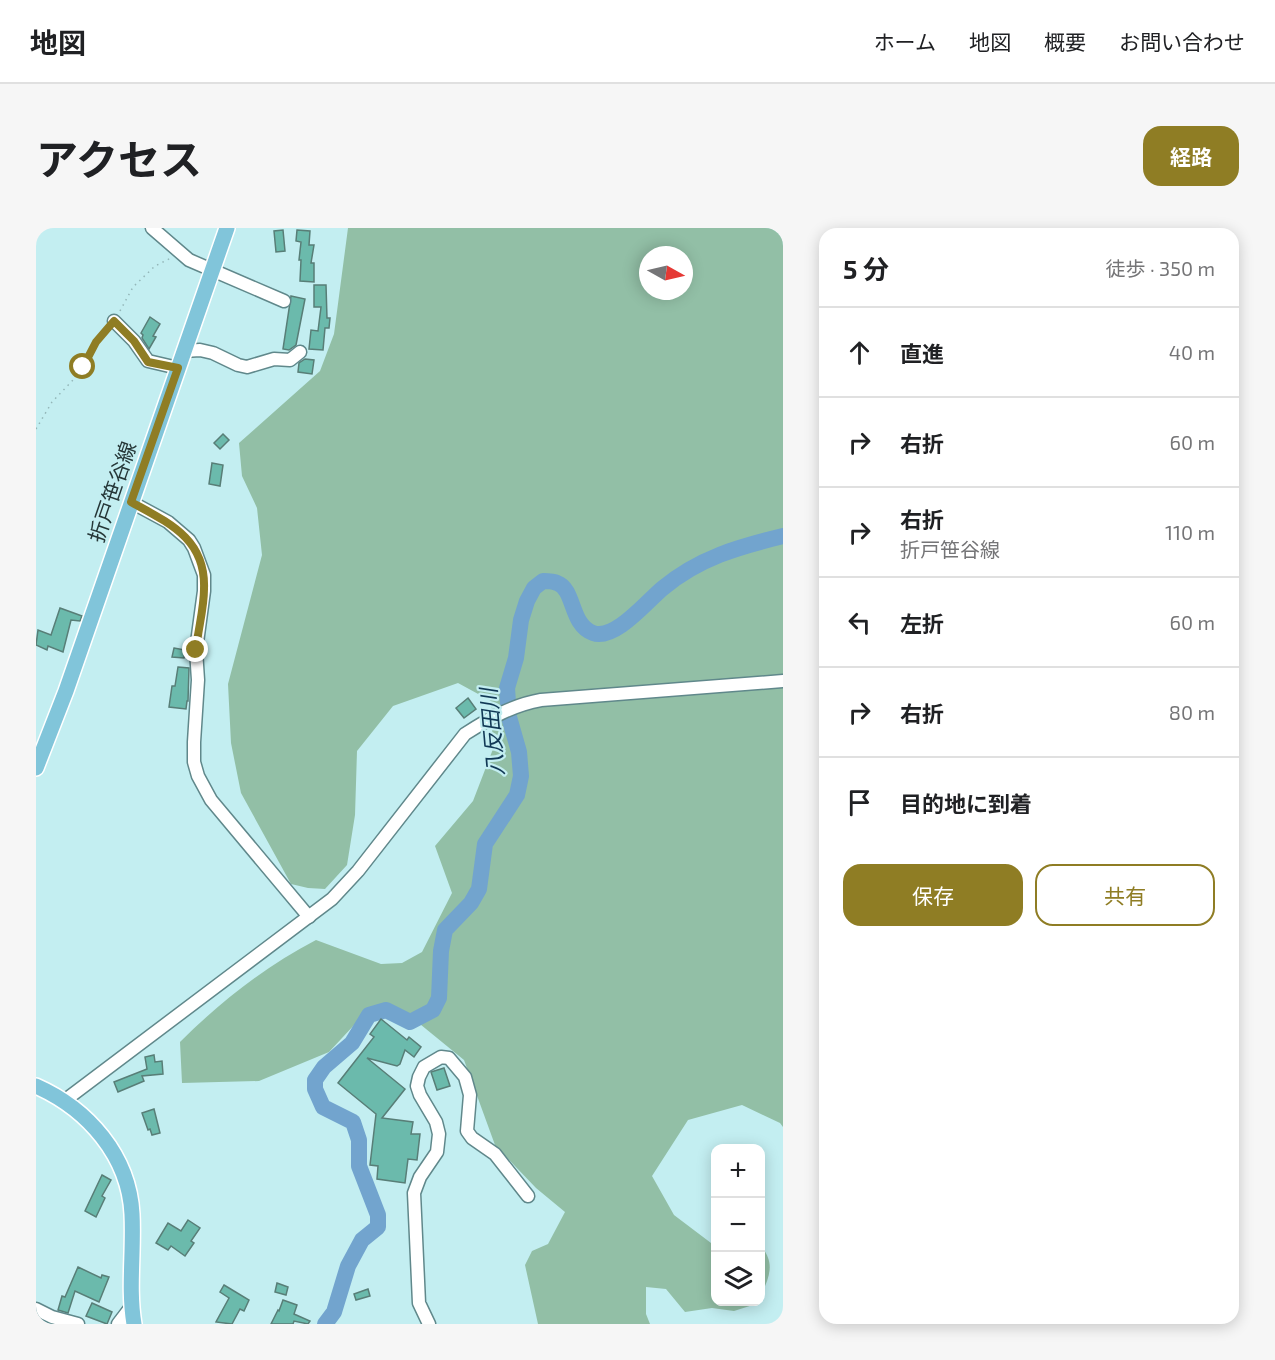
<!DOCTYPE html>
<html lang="ja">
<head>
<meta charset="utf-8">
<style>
	:root { --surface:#fff; --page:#f6f6f6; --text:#202124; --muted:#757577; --line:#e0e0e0; --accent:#8f7d24 }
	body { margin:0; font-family:"Exo 2","Noto Sans JP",sans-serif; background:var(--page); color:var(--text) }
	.controls { position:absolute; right:18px; bottom:18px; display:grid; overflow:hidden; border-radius:12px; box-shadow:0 3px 15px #0003 }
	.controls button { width:54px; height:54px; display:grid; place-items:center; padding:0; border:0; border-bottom:2px solid var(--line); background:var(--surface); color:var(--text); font:30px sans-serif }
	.compass { position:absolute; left:603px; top:18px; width:54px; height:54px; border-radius:50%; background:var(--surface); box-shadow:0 3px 15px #0003; rotate:98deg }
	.stop { position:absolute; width:18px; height:18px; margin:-14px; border:4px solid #8f7d24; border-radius:50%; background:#fff }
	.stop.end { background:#8f7d24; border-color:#fff; box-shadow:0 2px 6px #0008 }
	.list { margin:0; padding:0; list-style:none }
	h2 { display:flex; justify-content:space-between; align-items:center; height:78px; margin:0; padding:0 24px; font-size:26px }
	h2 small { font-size:20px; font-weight:400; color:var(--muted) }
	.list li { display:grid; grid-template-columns:39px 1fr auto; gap:18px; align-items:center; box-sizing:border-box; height:90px; padding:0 24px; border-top:2px solid var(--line) }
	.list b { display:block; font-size:22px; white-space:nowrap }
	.list p { margin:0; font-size:20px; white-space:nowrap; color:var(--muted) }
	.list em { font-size:20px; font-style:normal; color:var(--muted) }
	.actions { display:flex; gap:12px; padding:18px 24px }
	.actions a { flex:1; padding:14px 0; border:2px solid var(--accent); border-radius:18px; text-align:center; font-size:21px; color:var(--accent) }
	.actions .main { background:var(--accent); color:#fff }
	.icon { flex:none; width:33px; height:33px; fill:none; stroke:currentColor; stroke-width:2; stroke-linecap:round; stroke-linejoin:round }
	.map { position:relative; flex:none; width:747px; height:1096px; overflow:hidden; border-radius:18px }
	header { display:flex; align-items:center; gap:36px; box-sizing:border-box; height:84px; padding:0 30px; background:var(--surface); border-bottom:2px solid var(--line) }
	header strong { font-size:28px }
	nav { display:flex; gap:33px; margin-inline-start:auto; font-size:21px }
	.intro { display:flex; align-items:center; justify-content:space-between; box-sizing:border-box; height:144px; padding:0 36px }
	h1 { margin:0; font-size:42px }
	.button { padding:15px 27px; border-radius:18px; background:var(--accent); color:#fff; font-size:21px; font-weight:700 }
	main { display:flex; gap:36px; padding:0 36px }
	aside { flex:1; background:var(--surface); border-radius:18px; box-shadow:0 3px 15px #0003 }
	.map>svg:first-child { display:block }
	.green { fill:#92bfa6; fill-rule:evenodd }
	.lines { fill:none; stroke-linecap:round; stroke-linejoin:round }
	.river { stroke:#72a4ce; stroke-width:16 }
	.building { fill:#6bbaac; stroke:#587e77; stroke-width:1.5 }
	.minor-casing { stroke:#60888b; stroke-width:15 }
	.major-casing { stroke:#fff; stroke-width:18 }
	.path { stroke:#93b6b8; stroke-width:1.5; stroke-dasharray:1.5 4.5; stroke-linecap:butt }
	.minor { stroke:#fff; stroke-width:12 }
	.major { stroke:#81c5da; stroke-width:15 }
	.route { stroke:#8f7d24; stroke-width:8 }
	.labels { text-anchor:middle; stroke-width:4.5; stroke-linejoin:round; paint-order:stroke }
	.street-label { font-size:21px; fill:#263738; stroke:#c3eef1 }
	.water-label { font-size:22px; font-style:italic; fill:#113855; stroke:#c3eef1 }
</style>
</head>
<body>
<header>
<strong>地図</strong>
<nav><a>ホーム</a><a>地図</a><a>概要</a><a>お問い合わせ</a></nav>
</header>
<div class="intro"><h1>アクセス</h1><a class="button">経路</a></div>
<main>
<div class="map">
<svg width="747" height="1096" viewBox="0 0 747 1096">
	<rect width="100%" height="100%" fill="#c3eef1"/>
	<g class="green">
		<path d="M312 0H747V899L744 895 706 877 652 892 616 948 638 987 675 1015H679L680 1074H721L720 1076 698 1083 676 1080 649 1084 630 1061 610 1059V1086L614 1096H502L489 1037 496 1023 512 1016 529 984 500 960 459 917 428 832 379 792 333 781 293 824 223 853 146 855 144 814C184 774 230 738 280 712L345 736 366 735 386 724 416 665 399 618 437 573 457 521 455 473 422 455 357 478 321 523 319 587 311 637 289 661 272 660 255 656 205 565 195 515 192 456 226 327 221 280 206 248 203 215 284 143 298 106ZM612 27H648V63H612Z"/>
		<path d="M725 1018C739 1035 734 1048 725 1067Z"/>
	</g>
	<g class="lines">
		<path class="river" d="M289 1096 298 1084 312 1038 326 1012 342 999V987L323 938V912L317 894 287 879 279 861V852L288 839 316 815 333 787 350 782 374 794 397 782 403 770 405 723 409 702 435 675 443 661 449 616 481 567 485 548 483 524 473 489 471 460 480 430 485 392 491 373 498 360 507 353C512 353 517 353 521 355 539 361 534 397 557 405 579 413 611 373 627 360 663 330 702 319 747 308"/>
	</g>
	<g class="building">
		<polygon points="247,2 249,23 240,24 238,3"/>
		<polygon points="261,2 274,3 273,17 278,17 275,35 278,35 278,54 264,53 265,32 263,32 265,14 260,13"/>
		<polygon points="278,57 290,57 291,90 294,90 293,100 289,100 287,122 273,121 275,102 282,103 285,79 278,79"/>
		<polygon points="255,68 269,71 260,117 253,122 247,121"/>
		<polygon points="114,89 124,96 117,108 120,109 113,121 106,110 107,107 105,105"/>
		<polygon points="269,131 278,132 276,146 262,144 263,135"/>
		<polygon points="187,206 193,212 184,221 178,215"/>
		<polygon points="176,235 187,237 184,258 173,256"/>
		<polygon points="24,380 46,388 44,393 35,392 27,424 12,418 11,422 0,417 2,402 15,407"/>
		<polygon points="138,420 149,422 148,430 136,429"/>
		<polygon points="142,439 153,440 152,473 151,473 150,481 133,479 136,458 139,458"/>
		<polygon points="432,470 440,481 428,490 420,480"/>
		<polygon points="345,791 371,812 373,809 385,819 378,829 369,822 364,836 361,838 331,830 369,861 346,890 377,894 375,906 384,906 381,932 372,931 369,955 341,951 342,938 334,937 340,886 302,855 338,809 334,806"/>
		<polygon points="118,827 119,834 126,833 127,846 106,848 108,853 82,864 78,854 111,841 109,829"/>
		<polygon points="408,840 414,858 401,862 395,844"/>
		<polygon points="118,881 124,905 116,907 114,901 112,902 106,885"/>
		<polygon points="66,947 75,952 66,968 69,970 60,989 49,983"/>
		<polygon points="152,992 164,1000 155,1013 158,1015 149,1028 135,1018 132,1022 120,1015 132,995 145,1003"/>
		<polygon points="42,1039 65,1050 66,1047 73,1049 63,1074 39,1063 32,1085 22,1082 26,1068 29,1069"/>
		<polygon points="241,1055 252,1059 250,1067 239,1064"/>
		<polygon points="188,1057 213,1072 208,1083 204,1081 196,1096 180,1094 193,1070 184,1064"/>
		<polygon points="332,1061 334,1068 320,1072 318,1066"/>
		<polygon points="247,1072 261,1077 258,1086 274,1093 272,1096 258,1093 257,1096 235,1096 242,1082 243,1083"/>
		<polygon points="56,1075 76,1084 71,1096 50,1088"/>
	</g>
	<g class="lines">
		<g class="minor-casing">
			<g id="minor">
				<polyline points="116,0 153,32 248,73"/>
				<polyline points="78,93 98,113 112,133 142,140"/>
				<polyline points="148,123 164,122 177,125 202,137 211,139 238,131 254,132 264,124"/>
				<polyline points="95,274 132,294 153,312 158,320 168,347 168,363 160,422 162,452 158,514 158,534 162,548 175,572 273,689"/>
				<path d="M28 873 296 671 322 643 429 506C454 490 477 477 505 472L747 453"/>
				<polyline points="0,1081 16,1089 42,1096"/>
				<polyline points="82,1096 95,1079"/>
				<polyline points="393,1096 383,1075 378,965 384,949 401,924 403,906 400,894 384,867 381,858 383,849 388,839 405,829 413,830 429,849 434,867 431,903 436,910 459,926 492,968"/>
			</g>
		</g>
		<g class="major-casing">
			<g id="major">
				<polyline points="0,540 30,463 191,0"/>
				<path d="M0 858C52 881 93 928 96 986 98 1023 92 1060 98 1096"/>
			</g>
		</g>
		<g class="path">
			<polyline points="84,83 97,59 119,38 135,30"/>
			<polyline points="0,201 16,174 38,151 52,131 60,114 70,101"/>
		</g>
		<use href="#minor" class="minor"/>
		<use href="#major" class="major"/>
	</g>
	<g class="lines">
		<path class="route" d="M47 139 60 114 78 93 98 113 112 134 142 140 95 274C133 295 170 311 168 361 168 381 162 401 160 422"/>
	</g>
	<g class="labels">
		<g class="street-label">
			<text transform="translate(77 264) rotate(-71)" y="7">折戸笹谷線</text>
		</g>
		<g class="water-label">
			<text transform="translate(456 504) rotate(-95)" y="8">八反田川</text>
		</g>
	</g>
</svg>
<div class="controls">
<button>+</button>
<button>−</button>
<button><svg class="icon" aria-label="layers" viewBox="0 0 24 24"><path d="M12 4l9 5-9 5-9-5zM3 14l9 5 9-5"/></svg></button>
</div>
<svg class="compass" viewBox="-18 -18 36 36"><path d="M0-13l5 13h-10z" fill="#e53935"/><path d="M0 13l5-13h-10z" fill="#757577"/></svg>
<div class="stop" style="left:47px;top:139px"></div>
<div class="stop end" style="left:160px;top:422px"></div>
</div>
<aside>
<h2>5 分<small>徒歩 · 350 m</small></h2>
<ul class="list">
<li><svg class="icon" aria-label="ahead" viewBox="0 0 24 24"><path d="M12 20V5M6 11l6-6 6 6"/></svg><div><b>直進</b></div><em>40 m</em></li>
<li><svg class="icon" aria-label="right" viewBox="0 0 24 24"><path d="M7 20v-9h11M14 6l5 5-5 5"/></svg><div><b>右折</b></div><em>60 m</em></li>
<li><svg class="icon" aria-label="right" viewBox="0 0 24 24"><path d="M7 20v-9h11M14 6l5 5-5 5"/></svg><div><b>右折</b><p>折戸笹谷線</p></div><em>110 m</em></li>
<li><svg class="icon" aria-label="left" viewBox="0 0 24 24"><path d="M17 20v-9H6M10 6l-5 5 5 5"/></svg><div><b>左折</b></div><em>60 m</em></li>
<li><svg class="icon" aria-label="right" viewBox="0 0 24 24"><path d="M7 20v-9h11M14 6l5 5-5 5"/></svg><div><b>右折</b></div><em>80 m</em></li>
<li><svg class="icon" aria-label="arrive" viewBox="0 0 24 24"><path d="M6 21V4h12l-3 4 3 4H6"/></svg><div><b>目的地に到着</b></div></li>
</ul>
<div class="actions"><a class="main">保存</a><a>共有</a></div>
</aside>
</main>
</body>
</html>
